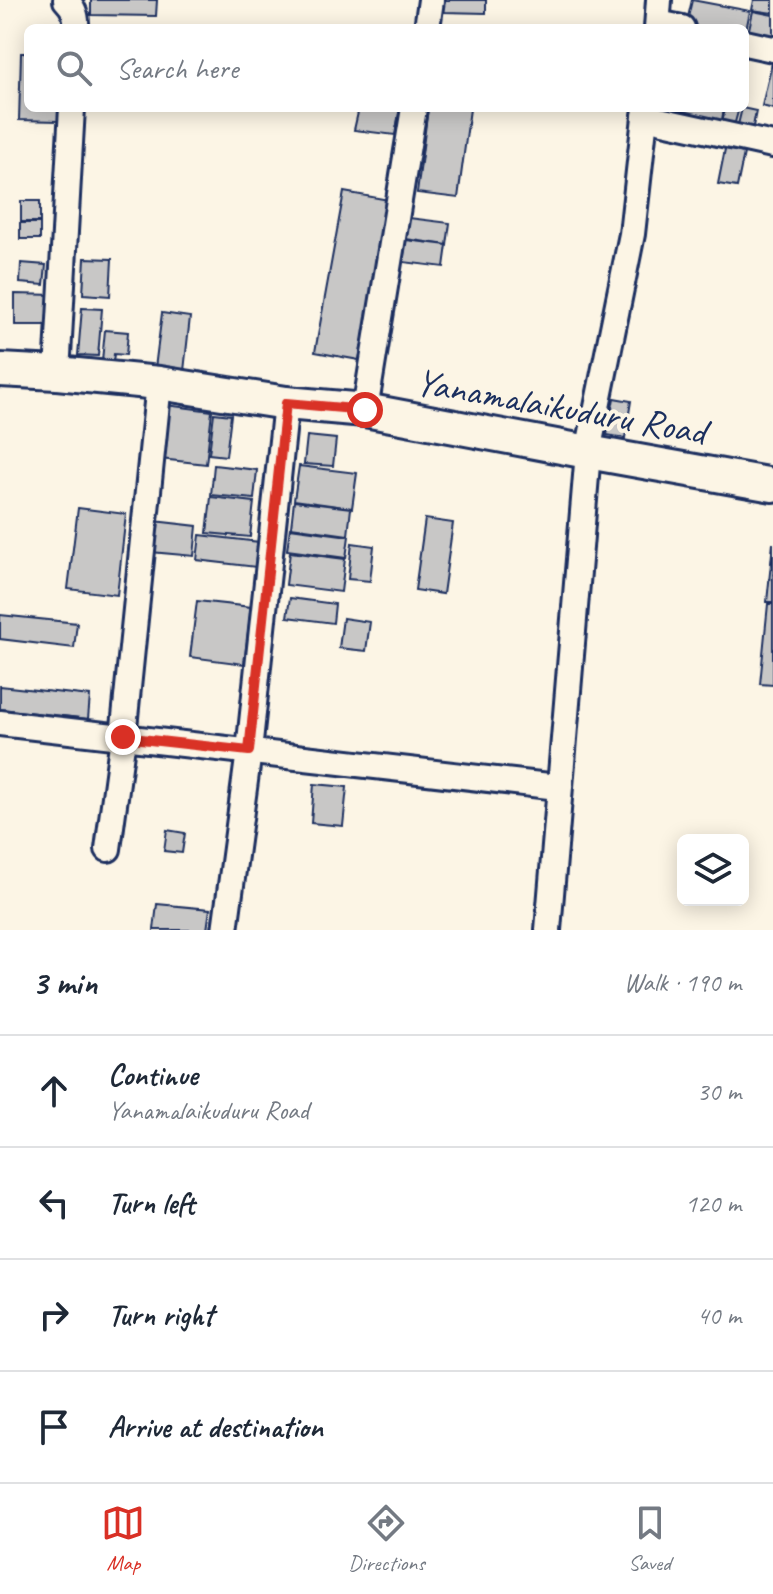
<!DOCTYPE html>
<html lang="en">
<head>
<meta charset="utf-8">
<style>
	:root { --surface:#fff; --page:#f6f6f7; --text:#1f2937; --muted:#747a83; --line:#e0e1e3; --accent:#d93025 }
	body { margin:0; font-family:Caveat,sans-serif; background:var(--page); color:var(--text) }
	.controls { position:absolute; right:24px; bottom:24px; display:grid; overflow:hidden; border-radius:12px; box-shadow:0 4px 20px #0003 }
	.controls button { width:72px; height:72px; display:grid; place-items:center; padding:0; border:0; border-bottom:2px solid var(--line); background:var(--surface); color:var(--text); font:40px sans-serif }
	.stop { position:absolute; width:24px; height:24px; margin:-18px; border:6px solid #d93025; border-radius:50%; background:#fff }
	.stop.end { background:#d93025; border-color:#fff; box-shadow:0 2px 8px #0008 }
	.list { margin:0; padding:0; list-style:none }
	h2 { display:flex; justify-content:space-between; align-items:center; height:104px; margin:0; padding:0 32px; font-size:34px }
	h2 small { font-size:26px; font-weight:400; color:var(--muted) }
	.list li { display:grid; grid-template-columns:52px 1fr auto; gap:24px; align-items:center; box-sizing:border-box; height:112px; padding:0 32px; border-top:2px solid var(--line) }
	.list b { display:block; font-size:30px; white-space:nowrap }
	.list p { margin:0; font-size:26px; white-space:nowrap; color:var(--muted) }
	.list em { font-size:26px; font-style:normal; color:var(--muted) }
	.icon { flex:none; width:44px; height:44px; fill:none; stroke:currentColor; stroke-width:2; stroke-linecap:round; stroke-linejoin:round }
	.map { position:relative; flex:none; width:773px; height:930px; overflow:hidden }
	.search { position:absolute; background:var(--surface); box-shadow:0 4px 20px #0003; left:24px; right:24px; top:24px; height:88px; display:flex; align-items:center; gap:20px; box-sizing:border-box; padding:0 28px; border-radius:12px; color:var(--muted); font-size:30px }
	.sheet { height:552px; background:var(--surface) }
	nav { display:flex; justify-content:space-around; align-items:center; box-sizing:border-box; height:112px; border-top:2px solid var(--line); background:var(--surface); font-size:22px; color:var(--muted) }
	nav a { display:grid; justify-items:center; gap:4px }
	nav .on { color:var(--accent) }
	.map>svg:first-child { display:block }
	.building { fill:#c8c7c6; stroke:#1b2f5e; stroke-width:2 }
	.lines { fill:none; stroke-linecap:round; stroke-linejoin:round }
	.street-casing { stroke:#1b2f5e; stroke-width:30 }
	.secondary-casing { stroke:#1b2f5e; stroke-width:38 }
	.street { stroke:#fcf5e5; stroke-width:24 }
	.secondary { stroke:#fcf5e5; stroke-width:32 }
	.route { stroke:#d93025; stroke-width:10 }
	.labels { text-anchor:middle; stroke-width:8; stroke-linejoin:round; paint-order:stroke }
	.street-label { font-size:38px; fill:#1b2f5e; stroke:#fcf5e5 }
</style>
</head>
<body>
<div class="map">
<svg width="773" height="930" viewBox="0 0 773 930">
	<rect width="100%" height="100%" fill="#fcf5e5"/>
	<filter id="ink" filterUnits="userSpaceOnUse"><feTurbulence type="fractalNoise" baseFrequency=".0125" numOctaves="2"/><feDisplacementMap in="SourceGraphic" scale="16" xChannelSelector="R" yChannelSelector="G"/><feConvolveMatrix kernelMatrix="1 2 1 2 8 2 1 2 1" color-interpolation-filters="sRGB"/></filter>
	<g filter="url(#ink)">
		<g class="building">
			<polygon points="91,0 157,0 156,16 91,15"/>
			<polygon points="443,0 486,0 486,13 443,12"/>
			<polygon points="692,0 750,11 745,35 745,28 697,28 686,26"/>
			<polygon points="754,0 773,0 773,13 752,10"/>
			<polygon points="753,11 773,15 773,40 747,38"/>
			<polygon points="21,53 28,53 28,108 58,108 58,121 19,120"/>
			<polygon points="773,58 773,109 762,106"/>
			<polygon points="359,108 400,108 395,135 354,130"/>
			<polygon points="428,108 470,109 458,198 417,193"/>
			<polygon points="668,108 719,108 724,109 720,130 666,118"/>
			<polygon points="725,108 739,108 734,126 722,124"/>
			<polygon points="742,108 756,111 751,137 736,133"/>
			<polygon points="725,149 744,153 737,187 718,184"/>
			<polygon points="344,192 389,200 359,360 315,352"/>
			<rect x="21" y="201" width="19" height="21"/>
			<polygon points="409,218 450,223 447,245 406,239"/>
			<rect x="20" y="223" width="20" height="16"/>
			<polygon points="406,240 447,245 444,267 403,262"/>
			<polygon points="85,258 112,259 110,296 83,294"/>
			<polygon points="21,263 46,265 44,285 20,283"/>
			<polygon points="15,294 56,295 55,325 15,325"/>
			<polygon points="82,308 102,309 98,356 78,355"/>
			<polygon points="162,313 190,317 184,371 155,368"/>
			<polygon points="105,330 128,332 126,355 114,354 113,362 102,361"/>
			<polygon points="614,398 631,401 625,438 607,435"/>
			<polygon points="166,405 212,411 206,464 160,459"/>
			<polygon points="214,413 231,415 226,456 209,454"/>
			<polygon points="307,436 336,439 333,466 304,464"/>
			<polygon points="214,465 257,470 254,499 211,495"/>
			<polygon points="299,466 357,473 352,508 294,500"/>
			<polygon points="211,497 254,502 250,537 207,533"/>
			<polygon points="294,501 351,508 348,535 291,527"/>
			<polygon points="78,508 126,514 117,595 68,589"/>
			<polygon points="425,519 453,523 443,594 415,590"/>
			<polygon points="154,521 197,526 194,556 151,552"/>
			<polygon points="290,528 349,536 346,558 287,550"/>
			<polygon points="200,535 259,542 256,567 197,560"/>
			<polygon points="352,543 374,546 370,581 348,579"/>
			<polygon points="773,543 773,602 767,602"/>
			<polygon points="290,552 345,559 341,592 286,585"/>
			<polygon points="290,598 335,604 333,623 287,617"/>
			<polygon points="197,601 251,607 244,664 190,657"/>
			<polygon points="768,604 773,604 773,685 760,684"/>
			<polygon points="0,615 77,623 74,648 0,639"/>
			<polygon points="343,618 370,622 366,651 339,648"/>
			<polygon points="0,686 90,696 88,719 0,709"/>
			<polygon points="314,784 347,787 343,826 311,823"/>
			<polygon points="167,830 185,833 182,853 164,851"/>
			<polygon points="157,904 210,909 207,930 154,930"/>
		</g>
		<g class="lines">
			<g class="street-casing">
				<g id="street">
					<path d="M66 0C74 8 77 16 76 28"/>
					<polyline points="658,23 682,28"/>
					<polyline points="427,28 431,0"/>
					<polyline points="657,28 659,0"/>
					<polyline points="745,43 773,49"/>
					<polyline points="645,117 773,145"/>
					<polyline points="57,373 72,108"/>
					<polyline points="365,410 414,108"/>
					<polyline points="0,723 558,787"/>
					<polyline points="108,849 123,737 159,383"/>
					<polyline points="225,930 249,751 286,403"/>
					<polyline points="548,930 588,452 632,234 646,108"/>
				</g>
			</g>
			<g class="secondary-casing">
				<polyline id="secondary" points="0,370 57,373 159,383 286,403 365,410 588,452 773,485"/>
			</g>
			<use href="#street" class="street"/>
			<use href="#secondary" class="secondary"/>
		</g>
	</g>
	<g class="lines" filter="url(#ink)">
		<polyline class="route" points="123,737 249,751 286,403 365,410"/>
	</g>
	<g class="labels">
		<g class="street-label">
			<text transform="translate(561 406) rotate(10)" y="13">Yanamalaikuduru Road</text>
		</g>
	</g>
</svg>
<div class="controls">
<button><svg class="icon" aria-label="layers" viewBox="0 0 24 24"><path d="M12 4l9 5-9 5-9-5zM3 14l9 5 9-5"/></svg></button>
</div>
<div class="stop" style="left:365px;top:410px"></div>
<div class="stop end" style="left:123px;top:737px"></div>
<div class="search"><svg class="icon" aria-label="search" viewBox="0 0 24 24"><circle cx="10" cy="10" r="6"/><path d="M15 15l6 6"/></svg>Search here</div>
</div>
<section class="sheet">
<h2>3 min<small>Walk · 190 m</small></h2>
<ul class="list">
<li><svg class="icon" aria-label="ahead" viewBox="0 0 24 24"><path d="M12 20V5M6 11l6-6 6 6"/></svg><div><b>Continue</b><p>Yanamalaikuduru Road</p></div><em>30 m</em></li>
<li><svg class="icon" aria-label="left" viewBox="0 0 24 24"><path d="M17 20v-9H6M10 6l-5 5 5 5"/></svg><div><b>Turn left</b></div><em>120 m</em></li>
<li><svg class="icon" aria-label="right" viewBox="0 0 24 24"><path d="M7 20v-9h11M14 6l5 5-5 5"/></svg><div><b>Turn right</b></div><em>40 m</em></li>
<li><svg class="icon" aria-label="arrive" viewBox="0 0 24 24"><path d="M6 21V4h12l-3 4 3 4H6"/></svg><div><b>Arrive at destination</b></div></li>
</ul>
</section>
<nav>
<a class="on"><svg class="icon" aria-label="map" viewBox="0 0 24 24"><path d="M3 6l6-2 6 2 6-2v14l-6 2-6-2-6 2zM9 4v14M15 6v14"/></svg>Map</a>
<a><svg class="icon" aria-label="directions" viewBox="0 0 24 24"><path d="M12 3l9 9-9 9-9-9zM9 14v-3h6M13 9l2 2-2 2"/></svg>Directions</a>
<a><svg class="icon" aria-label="saved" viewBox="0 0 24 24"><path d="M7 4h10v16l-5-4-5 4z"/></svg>Saved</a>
</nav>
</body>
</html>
